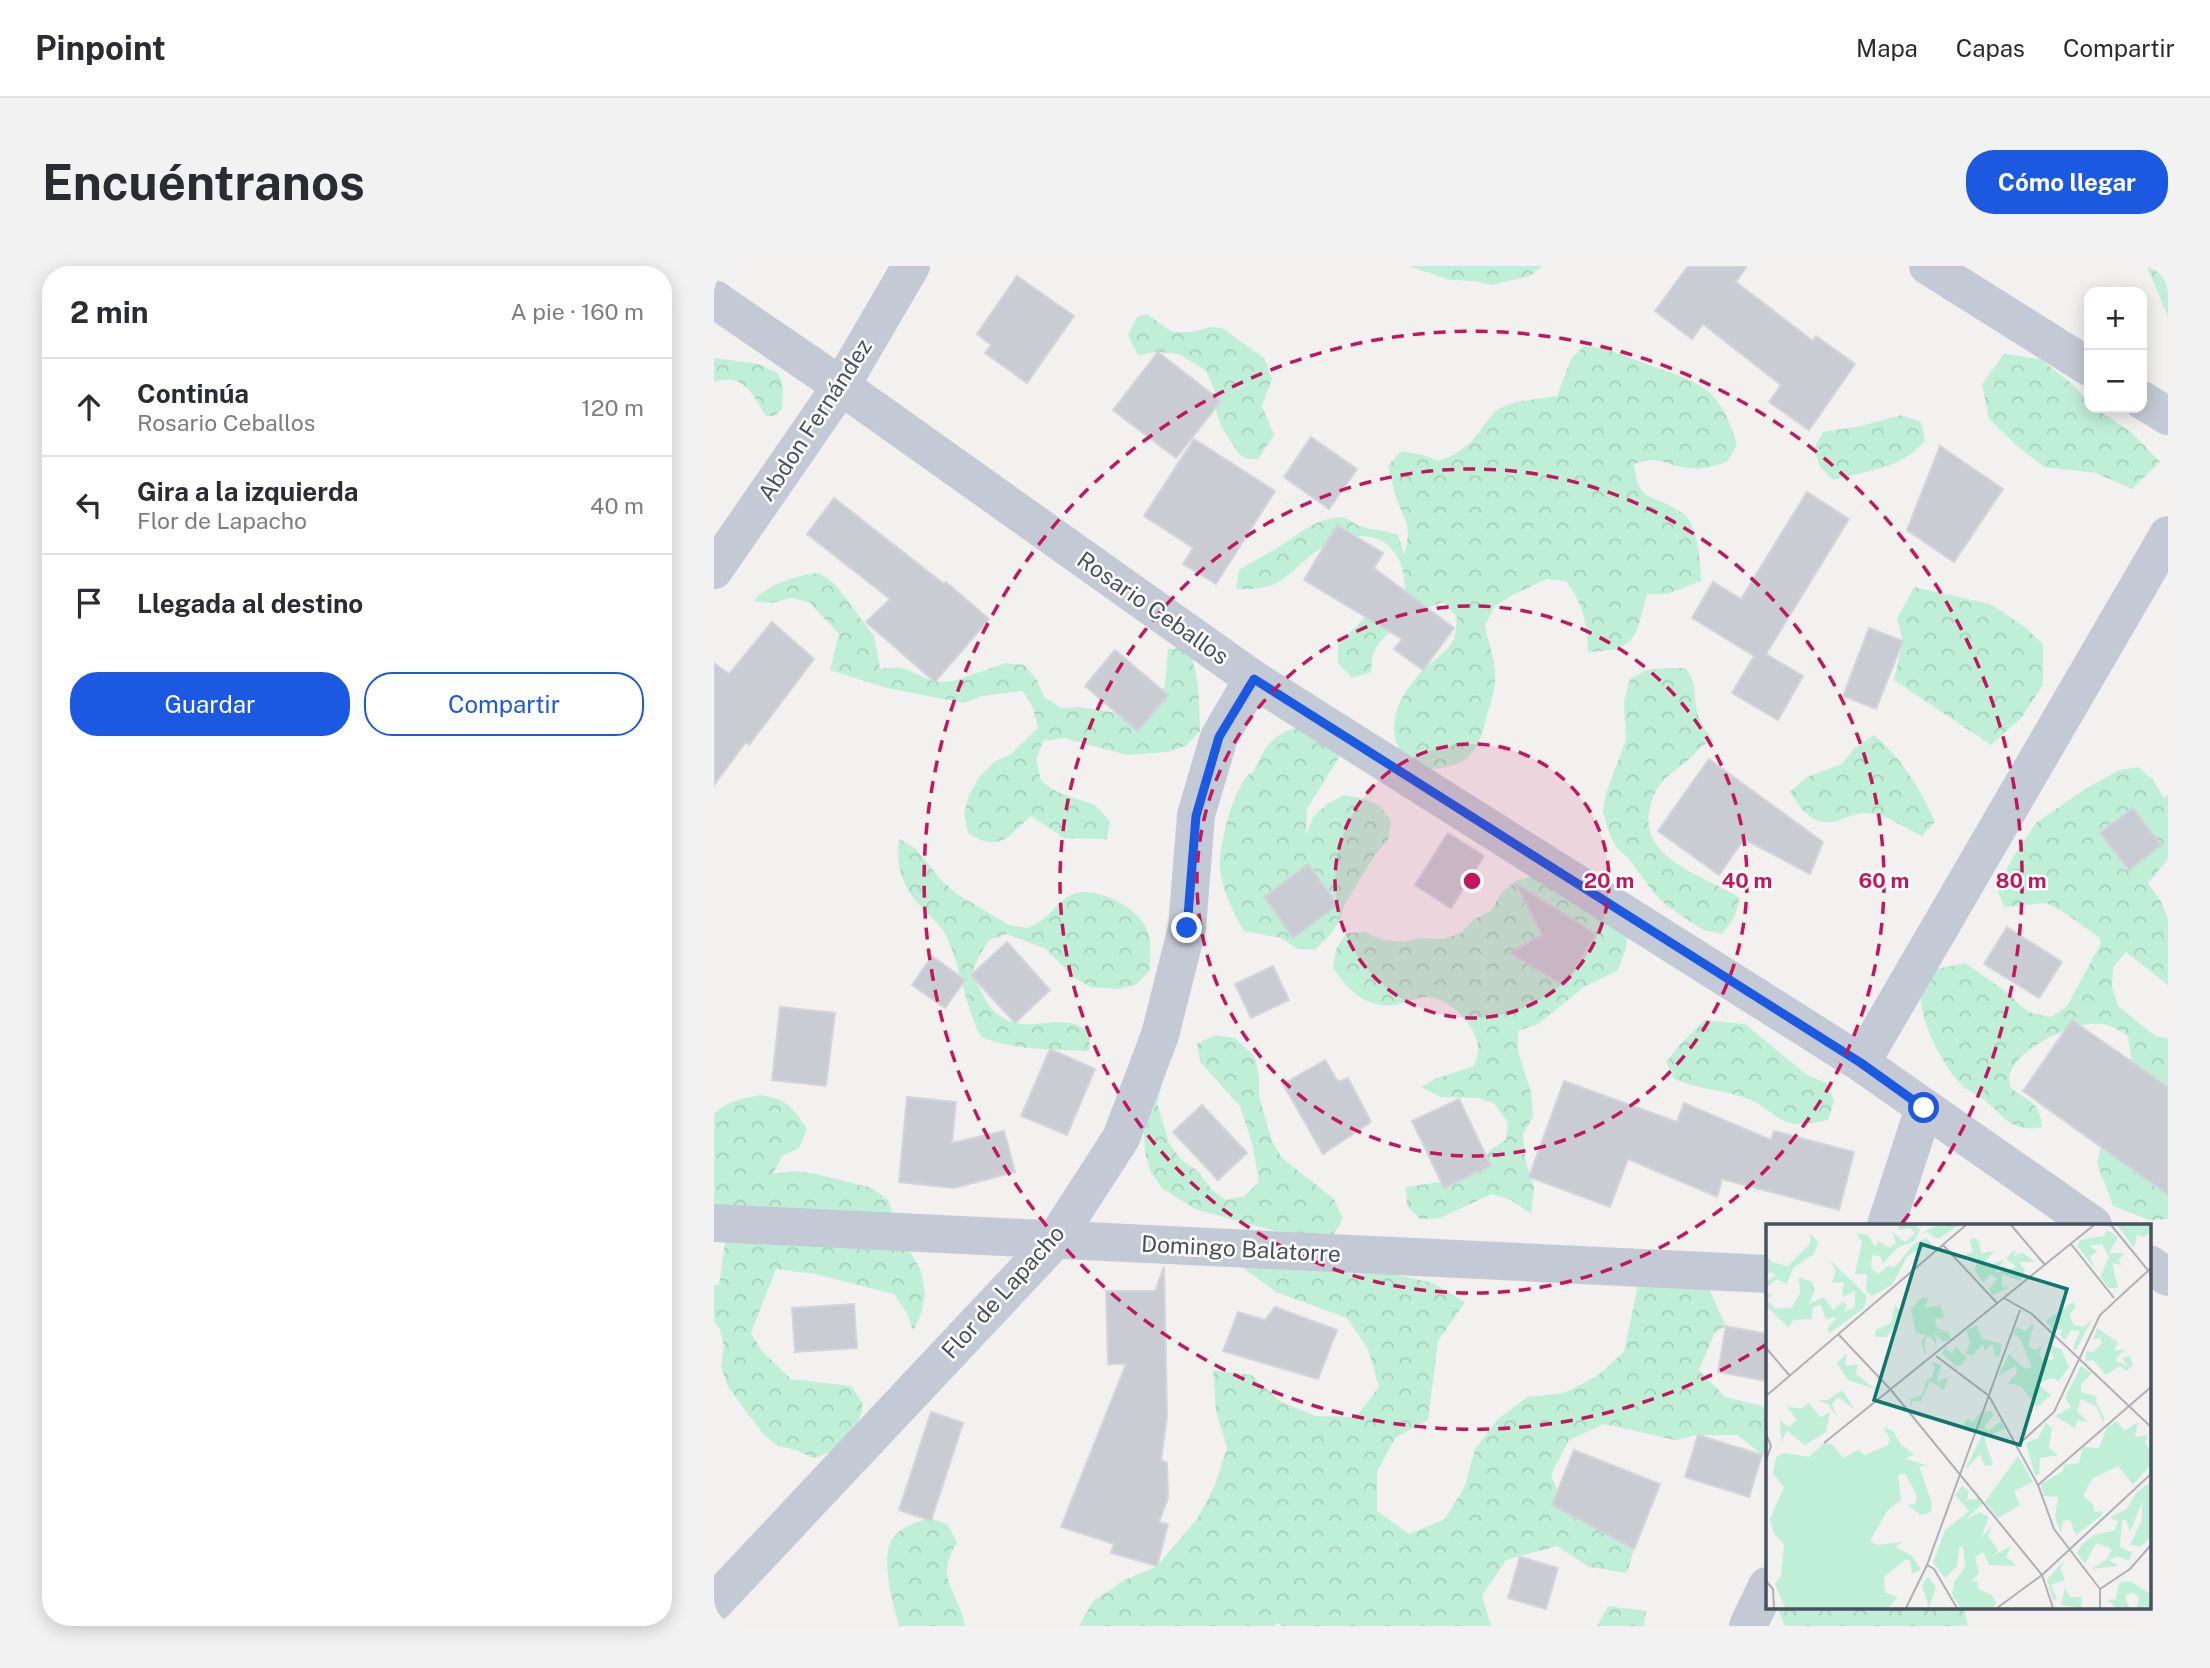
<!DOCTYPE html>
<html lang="es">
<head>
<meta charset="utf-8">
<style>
	:root { --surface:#fff; --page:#f2f2f3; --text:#2b2b33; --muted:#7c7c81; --line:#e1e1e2; --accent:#1c59e1 }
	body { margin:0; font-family:"Public Sans",sans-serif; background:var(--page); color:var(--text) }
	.controls { position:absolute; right:21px; top:21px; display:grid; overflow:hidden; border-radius:14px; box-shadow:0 4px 18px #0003 }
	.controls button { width:63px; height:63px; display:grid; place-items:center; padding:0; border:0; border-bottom:2px solid var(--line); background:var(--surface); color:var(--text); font:35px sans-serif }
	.stop { position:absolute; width:21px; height:21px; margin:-16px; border:5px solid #1c59e1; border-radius:50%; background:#fff }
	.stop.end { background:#1c59e1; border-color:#fff; box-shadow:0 2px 7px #0008 }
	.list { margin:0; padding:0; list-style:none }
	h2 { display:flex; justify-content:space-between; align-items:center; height:91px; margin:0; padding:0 28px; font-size:30px }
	h2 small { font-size:23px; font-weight:400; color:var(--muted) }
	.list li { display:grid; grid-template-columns:46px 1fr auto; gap:21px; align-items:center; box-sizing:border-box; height:98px; padding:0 28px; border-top:2px solid var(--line) }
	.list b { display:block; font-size:26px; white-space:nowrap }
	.list p { margin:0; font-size:23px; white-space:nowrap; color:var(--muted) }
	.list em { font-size:23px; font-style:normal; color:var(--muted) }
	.actions { display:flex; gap:14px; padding:21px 28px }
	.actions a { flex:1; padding:16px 0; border:2px solid var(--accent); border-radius:28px; text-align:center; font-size:24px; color:var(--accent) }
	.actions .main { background:var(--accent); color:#fff }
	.icon { flex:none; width:38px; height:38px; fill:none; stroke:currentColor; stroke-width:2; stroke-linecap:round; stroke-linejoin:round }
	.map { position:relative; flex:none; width:1454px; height:1360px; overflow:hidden; border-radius:28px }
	header { display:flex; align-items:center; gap:42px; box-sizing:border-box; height:98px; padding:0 35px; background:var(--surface); border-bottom:2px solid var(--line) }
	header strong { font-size:33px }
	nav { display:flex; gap:38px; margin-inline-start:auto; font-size:24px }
	.intro { display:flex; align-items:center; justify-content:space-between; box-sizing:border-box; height:168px; padding:0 42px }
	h1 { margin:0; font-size:49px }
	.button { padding:18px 32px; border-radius:28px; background:var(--accent); color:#fff; font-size:24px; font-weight:700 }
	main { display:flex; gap:42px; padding:0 42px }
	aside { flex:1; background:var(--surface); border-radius:28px; box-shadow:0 4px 18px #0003 }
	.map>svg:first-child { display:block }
	.forest { fill:url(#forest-crowns) }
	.building { fill:#caccd3; stroke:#d4d5db; stroke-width:2 }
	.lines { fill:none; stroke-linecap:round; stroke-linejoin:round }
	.minor { stroke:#c4cad5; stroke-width:38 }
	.route { stroke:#1c59e1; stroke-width:9 }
	.ring { fill:none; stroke:#c2185b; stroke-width:3.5; stroke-dasharray:12 9 }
	.labels { text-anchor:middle; stroke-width:5; stroke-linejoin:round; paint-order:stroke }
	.street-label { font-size:23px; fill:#48515d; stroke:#fff }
	.inset-road { fill:none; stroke:#afb0b5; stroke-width:2 }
	.view { fill:#0f766e; fill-opacity:0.15; stroke:#0f766e; stroke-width:3.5 }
	.inset-edge { fill:none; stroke:#48515d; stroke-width:3.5 }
	.centre { fill:#c2185b; stroke:#fff; stroke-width:3.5 }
	.ring-label { font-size:21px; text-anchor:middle; font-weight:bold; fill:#c2185b; stroke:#fff; stroke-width:5; stroke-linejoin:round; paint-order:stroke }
</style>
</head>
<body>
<header>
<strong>Pinpoint</strong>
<nav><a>Mapa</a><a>Capas</a><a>Compartir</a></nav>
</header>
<div class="intro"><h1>Encuéntranos</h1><a class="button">Cómo llegar</a></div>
<main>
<aside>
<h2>2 min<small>A pie · 160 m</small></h2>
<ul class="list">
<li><svg class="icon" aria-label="ahead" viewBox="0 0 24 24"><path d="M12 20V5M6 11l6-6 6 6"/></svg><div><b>Continúa</b><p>Rosario Ceballos</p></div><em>120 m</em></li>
<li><svg class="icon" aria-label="left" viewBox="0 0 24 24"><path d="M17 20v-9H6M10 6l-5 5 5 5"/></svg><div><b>Gira a la izquierda</b><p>Flor de Lapacho</p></div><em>40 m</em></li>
<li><svg class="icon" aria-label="arrive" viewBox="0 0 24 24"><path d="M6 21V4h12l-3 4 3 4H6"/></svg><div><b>Llegada al destino</b></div></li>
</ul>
<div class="actions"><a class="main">Guardar</a><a>Compartir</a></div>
</aside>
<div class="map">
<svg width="1454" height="1360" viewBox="0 0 1454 1360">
	<defs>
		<pattern id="forest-crowns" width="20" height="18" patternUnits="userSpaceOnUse" patternTransform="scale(1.75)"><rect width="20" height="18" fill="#c0efd8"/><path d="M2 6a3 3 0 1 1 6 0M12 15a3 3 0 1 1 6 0" fill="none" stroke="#a6cfbc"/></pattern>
	</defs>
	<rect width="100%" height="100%" fill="#f3f0f0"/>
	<g class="forest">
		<polygon points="695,0 828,0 816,10 778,19 759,15 736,14"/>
		<polygon points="1433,0 1454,0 1454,51"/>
		<polygon points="433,48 458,66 478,66 497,61 508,62 550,92 558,113 548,140 560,169 544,193 533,193 525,188 508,162 502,145 501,125 492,105 465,88 444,86 424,89 414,69 423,51"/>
		<path d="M870 80C892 81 907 89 927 96 980 116 1006 116 1023 179L1013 196C1000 200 988 204 974 202 948 199 948 189 920 198 924 238 938 227 965 245 966 245 973 250 973 251 984 265 987 298 987 315L953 328H933C921 371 925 384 874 386 874 359 869 337 852 315L832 313 799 329 781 340 771 359C773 374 781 391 781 407 782 422 777 434 773 449 763 495 748 503 701 504 666 471 679 436 709 404 719 394 733 387 740 373 742 367 742 358 743 351L730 336C709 341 671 364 661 384 657 390 658 399 657 406L638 412 624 397V379L653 349 691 327C692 277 657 256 611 280 593 289 581 306 564 316 551 324 536 323 522 323L525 304C537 296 550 290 563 282 582 270 602 252 626 251 634 251 639 258 646 260 658 264 670 264 684 269L690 288C698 260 692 258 683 234 679 223 677 211 674 200L687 185 705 188 725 195 741 188 757 176 782 144 801 136 843 130 857 93Z"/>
		<polygon points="1290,88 1326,93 1356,116 1375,136 1375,142 1381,142 1417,166 1446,196 1418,223 1382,207 1330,201 1302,179 1275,153 1268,118"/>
		<path d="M0 92 45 98 65 108 69 121 68 143 61 150H52C38 129 31 106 0 116Z"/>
		<path d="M1187 149 1207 156 1211 175C1185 204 1154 204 1119 214L1106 201 1100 183 1109 166 1147 160Z"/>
		<path d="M105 307 121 318 160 370 166 403 186 401 221 416 239 415 292 397 310 399 323 414 330 431 347 442 366 441 404 447 440 435 451 420 454 383 474 382C486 412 485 434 486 465L472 480 453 486 413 489 350 472 329 475 322 493 327 515 343 526 381 539 396 555 393 573 350 572 317 550C292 572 286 587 254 567L250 548 255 529 266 510 280 496 297 488 324 462 319 442 309 425 268 430 250 437 173 422 116 404 125 368 95 336 77 332 58 337 39 335C56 317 80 310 105 307Z"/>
		<polygon points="1200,321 1276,338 1312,362 1329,378 1329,419 1307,452 1277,479 1180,414 1189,375 1183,353"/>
		<path d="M951 402H972C983 421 979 420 982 439 984 454 991 464 1000 475 984 479 986 484 975 493 969 499 961 504 954 510 943 519 937 532 935 547 927 594 995 612 1026 632L1020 652 1008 668 989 664 953 640 939 626 916 594 902 581 894 564 889 545 892 527 912 474 910 436 916 413 933 404Z"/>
		<path d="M596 459 631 474 624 493 593 543 592 568 599 551 613 538 630 529 648 532 666 540 677 555 674 574 662 587 631 638 625 656 614 671 601 684 582 682 567 672 530 665C519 647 509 625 506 604 504 583 520 514 540 505 552 475 564 464 596 459Z"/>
		<path d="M1160 469C1188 493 1206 522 1221 556L1208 570C1190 562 1171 547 1151 547 1138 547 1125 557 1113 556 1095 556 1084 539 1076 526L1093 511 1128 498 1140 483Z"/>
		<path d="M1424 501 1439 514 1450 532 1454 529V593L1434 617 1446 634 1454 652V719L1412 686 1399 701 1398 720 1404 740 1440 769 1454 773V953L1435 954 1399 940 1383 897 1388 877 1419 805 1414 770C1407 765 1398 760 1389 758 1364 753 1300 782 1295 811 1295 814 1296 818 1297 822 1314 836 1326 835 1328 861 1297 868 1290 849 1269 833 1264 829 1256 826 1251 822 1233 808 1205 754 1207 731 1209 722 1217 711 1222 703L1251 697 1294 727 1308 741 1317 747 1337 751 1353 740 1387 677 1386 672 1351 647 1332 637 1290 641 1283 623 1299 591 1322 557 1371 523 1405 504Z"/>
		<path d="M185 573 202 583 227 614 243 628 295 659 314 662C320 658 327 655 333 650 343 641 349 631 362 627 384 621 422 641 432 661 438 674 436 690 436 704L422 719 403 723 377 721 359 711 332 683 293 668 275 674 265 690 257 709C267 720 269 735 281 746 306 768 329 753 356 757 363 758 370 763 376 766L375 785C336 783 304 785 267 771 251 741 248 706 234 674 229 661 221 655 211 645 190 625 181 602 185 573Z"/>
		<path d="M819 610 915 663 912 682 904 704 870 721 824 758 804 765V785L817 826 819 851 809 868 811 892 820 921 817 948 797 934 777 928 726 952 706 953 693 940 692 921 732 915 767 900 776 884 792 874 794 857 781 838 765 832 727 831 707 821 723 812 760 800C762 795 764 789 764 784 765 762 738 735 717 731 704 729 692 738 680 739 651 742 634 724 619 702L622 684 632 667 651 666 669 674 689 676 707 672 729 673 747 667 760 653 777 645 786 629 801 615Z"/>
		<path d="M990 754 1031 758 1093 809 1112 817 1120 834 1114 854C1102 856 1088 859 1076 857 1061 853 1052 841 1039 835 1014 824 985 824 960 813L952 796 964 781Z"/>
		<polygon points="501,769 521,772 541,791 545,810 545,830 558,875 568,892 620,933 629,953 619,969 562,965 523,955 481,943 449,923 437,907 431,887 429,847 432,829 448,819 443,837 455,877 468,895 484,905 497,923 512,934 530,930 545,916 538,877 526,840 486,796 483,778"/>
		<path d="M46 829C73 833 78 841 93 863L85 882 68 890 59 908 78 905 97 907 158 922 174 934 187 970 207 1005 211 1027 208 1046 199 1065 193 1047 180 1028 101 1008 62 1003 37 1067 47 1084 77 1113 137 1120 149 1137C145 1167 129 1184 99 1192L82 1184 64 1180 49 1168 14 1121 7 1100 10 1081 6 1063 0 1055V1019H5L13 963 0 938V848C13 835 29 832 46 829Z"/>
		<polygon points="601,987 636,1008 675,1007 719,1017 751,1036 724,1075 714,1154 681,1172 663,1206 663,1245 695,1268 731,1253 751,1220 761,1183 783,1154 813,1131 850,1127 883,1110 910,1086 925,1014 995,1023 1012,1060 1001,1066 985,1104 1011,1131 1048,1140 1053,1144 1053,1184 1048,1189 1024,1169 984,1169 961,1174 890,1158 855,1174 837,1209 851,1245 887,1261 920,1283 913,1307 875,1301 843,1280 792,1294 768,1330 777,1360 569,1360 563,1357 560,1360 365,1360 379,1335 411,1314 443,1300 483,1253 501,1219 513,1182 502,1145 499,1104 537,1109 566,1135 601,1150 642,1151 665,1121 654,1083 633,1052 562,1026 529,1002"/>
		<path d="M215 1252 233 1258 243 1276C220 1314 244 1323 251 1360H185C179 1338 164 1288 181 1269 190 1260 203 1256 215 1252Z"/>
		<polygon points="894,1340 932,1345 930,1360 883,1360"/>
		<polygon points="1063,1341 1250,1341 1254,1360 1071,1360"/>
	</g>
	<g class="building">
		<polygon points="974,0 1033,0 1022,16 1099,75 1102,70 1141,98 1095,164 1055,136 1067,119 989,58 978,73 941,45"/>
		<polygon points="303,10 360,50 313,117 271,87 277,79 263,68"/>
		<polygon points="444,86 507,135 462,192 399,144"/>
		<polygon points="597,171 643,203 615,243 570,211"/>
		<polygon points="480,173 561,225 502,318 469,298 479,282 430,250"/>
		<polygon points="1226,180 1289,223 1240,296 1193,264"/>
		<polygon points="1093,226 1135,253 1052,388 1089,410 1064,454 1018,427 1040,390 978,352 999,316 1027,333"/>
		<polygon points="120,232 230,318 232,316 275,353 221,416 152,356 176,333 93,268"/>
		<polygon points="623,259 669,287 660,302 740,362 709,404 680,383 688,373 590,314"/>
		<polygon points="58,356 100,393 35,479 32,476 0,519 0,397 15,408"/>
		<polygon points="1155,362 1189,375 1162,443 1129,430"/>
		<polygon points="401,384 454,429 424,465 371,420"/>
		<polygon points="995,493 1109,576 1096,608 1030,573 1005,609 944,565"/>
		<polygon points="1419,542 1447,579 1415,604 1386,567"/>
		<polygon points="734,567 770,590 737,642 701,619"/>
		<polygon points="594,598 624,639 579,672 550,631"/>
		<polygon points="802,618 882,668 851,720 796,687 828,669"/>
		<polygon points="1293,661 1348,696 1325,732 1270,698"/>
		<polygon points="293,676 336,724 301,757 257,709"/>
		<polygon points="218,690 251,714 231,742 198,719"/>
		<polygon points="559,700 575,734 537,752 521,718"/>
		<polygon points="66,741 121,747 112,820 58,814"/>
		<polygon points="1358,754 1454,821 1454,929 1309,825"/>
		<polygon points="336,783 381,803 353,869 307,850"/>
		<polygon points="611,794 624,816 634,812 657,856 609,888 569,818"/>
		<polygon points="850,815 963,856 970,837 1057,874 1060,865 1140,886 1125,944 1008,913 1003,931 914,893 896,941 815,911"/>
		<polygon points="193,831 242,836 238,877 290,865 301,906 240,922 185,916"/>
		<polygon points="745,833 777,900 730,922 698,855"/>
		<polygon points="488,839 533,887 504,914 459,866"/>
		<polygon points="450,1001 453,1150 447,1194 453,1197 454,1232 445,1256 454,1258 443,1300 397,1287 400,1278 347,1261 412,1098 394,1098 392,1025 441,1025"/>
		<polygon points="140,1038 143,1082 81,1086 78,1042"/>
		<polygon points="561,1041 623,1064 604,1113 509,1085 524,1046 551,1054"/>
		<polygon points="1012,1060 1053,1068 1053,1115 1004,1106"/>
		<polygon points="217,1146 249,1157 217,1255 185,1244"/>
		<polygon points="984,1169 1048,1189 1035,1231 971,1211"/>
		<polygon points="860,1184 946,1218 920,1283 838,1239"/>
		<polygon points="806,1291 844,1302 832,1343 794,1332"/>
	</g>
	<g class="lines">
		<g class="minor">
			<polyline points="1214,0 1375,101"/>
			<polyline points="0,33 127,120 539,413 1147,797 1379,959"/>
			<polyline points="1428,134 1454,150"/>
			<polyline points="0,304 127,120 197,0"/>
			<polyline points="1147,797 1454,269"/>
			<polyline points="0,957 1053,1008"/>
			<polyline points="1172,959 1210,842"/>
			<polyline points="1435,998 1454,1011"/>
			<polyline points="0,1337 341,974 407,872 446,769 473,662 482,549 505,471 539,413"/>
			<polyline points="1034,1360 1053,1320"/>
		</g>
	</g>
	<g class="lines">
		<polyline class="route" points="473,662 482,550 505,471 540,413 1147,797 1210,842"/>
	</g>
	<circle cx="758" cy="615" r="137" fill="#c2185b" fill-opacity=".12"/>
	<g class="ring">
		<circle cx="758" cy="615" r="137"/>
		<circle cx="758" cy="615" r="275"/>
		<circle cx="758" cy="615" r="412"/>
		<path d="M1053 1078A549 549 0 1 1 1188 957"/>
	</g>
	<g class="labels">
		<g class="street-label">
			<text transform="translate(101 154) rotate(-57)" y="8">Abdon Fernández</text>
			<text transform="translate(439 342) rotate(35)" y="8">Rosario Ceballos</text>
			<text transform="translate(527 983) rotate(3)" y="8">Domingo Balatorre</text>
			<text transform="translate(289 1026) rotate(-48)" y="8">Flor de Lapacho</text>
		</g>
	</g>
	<g transform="translate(1052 958)">
		<rect width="385" height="385" fill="#f3f0f0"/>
		<path d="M133 1H150L154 6 148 17 131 24 117 39 114 32 106 31 105 44 112 50 122 42 129 43 148 20 160 14 166 20 142 31 126 61 106 72 100 67 101 50H89L96 18 90 9 102 11 110 24 111 17 124 24 130 19 126 8 139 18 149 9 144 4 132 6ZM173 1H193L172 15 159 7ZM351 1H385V7L378 13 371 10 368 24ZM341 6 352 13 343 29H359L352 36 356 41 346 39 352 64H343L334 53 343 33 336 20 323 22 331 27 324 33 329 45 311 22 314 16 338 12ZM44 9 52 18 48 30 27 44 21 60 11 55 0 64V58L10 51 4 48 0 52V30L5 38 22 42 44 20ZM208 14 213 17 215 29 228 27 219 38 221 42 239 35 229 49 251 43 240 35 247 27 251 28 247 32 257 29 269 38H253L259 47 254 57 236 50V62L243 64 226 71 223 65 231 55 225 50 217 59 209 46 211 36 197 32 207 28 204 16ZM64 36 101 72 98 84 64 109 61 105 71 92 60 96 55 81 47 83 46 95 27 96 23 104 0 82V69L7 71 0 75 9 85 26 83 34 69 33 53 46 58 49 66 43 80 58 73 67 86 77 78 81 81 78 88 89 83V67L76 73 78 58 66 59 70 47ZM156 73 162 74 159 84 174 81 178 93 169 95 170 103 183 109 185 115 178 118 168 109 171 122 165 113H159V131L155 117 160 111 150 109 145 85ZM307 78 310 83 303 91 308 101 318 103 326 95 310 126 307 124 314 107 305 106 299 116 294 111 297 105 287 106 280 97ZM129 80 135 89 133 98 120 113H109L110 106 125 99ZM268 99 262 123 269 126 278 121 273 128 276 137 288 135 282 120 295 125 303 143 293 157 286 154 272 160 285 171 271 183 255 162 242 159 251 149 250 142 232 152 243 130 259 145 266 143 254 114 247 110 250 103 259 107ZM211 101 216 115 236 120 233 132H229L226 119 219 127 217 120 207 131 200 130 204 118 200 106ZM331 104 352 118 348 127 359 125 349 136 362 142 356 134 364 132 367 141 360 147 354 142 340 151 327 136 319 137 320 127 327 128 336 119 334 114 327 115ZM189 122 201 134 196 141 189 142 176 129 179 124 186 130ZM81 129 79 142 92 140 90 150 111 166 82 156 71 139ZM164 138 175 141 171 158 182 153 178 166 164 157 155 177H147L145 183 144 175 156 171 161 156 166 153 169 143ZM315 142 326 149 315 160V168L332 173 329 176 339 195 337 198 331 183 315 175 311 187 323 199 311 196 309 204 289 192 305 183 299 174ZM76 166 89 186 72 173 66 180 71 193 62 180 51 176H61ZM43 179 54 193 64 188 60 208 39 221 21 207 15 218 14 196 23 203 31 196 21 183 36 184ZM225 187 228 190 218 203 223 207 235 197 239 205 218 213 227 241 219 242 214 230 199 246 217 209 200 207 198 198 203 195 207 199 214 188ZM351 197 358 207 372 198 369 213 382 211 379 219 385 227V240L367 261 352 242 326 255 317 272 327 280 328 288 336 287V291L310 311 304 296 297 297 295 309 289 293 292 273 278 272 275 260 297 247 298 241 313 239 317 223 333 224 341 203ZM280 199 286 204 283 224 292 231 274 234 273 251 269 252 260 219 272 214ZM117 203 127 207 135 221 148 230 140 235 163 242H153L166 280 165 288 155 291 141 281 149 280 151 272 139 249 132 251 135 276 121 287 104 317 111 321 137 318 130 323 146 332 155 346 146 349 144 336H139L118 353 119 369 132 373 122 384H19L9 360 15 352 18 320 8 310 4 295 18 263 7 250 10 233 17 229 43 233 58 219 66 220 77 234 92 226 99 231 122 221 124 215ZM385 257V313L375 322 364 321 376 296V278L364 308 360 296H356L354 323 366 329 363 337 351 332 343 336 352 342 325 345 340 336 346 325 330 319 319 340 311 329 315 321 328 311 349 306 352 298 344 293 361 285 370 269ZM196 262 203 267 201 276 216 274V280L199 296 214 288 223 293 215 314 227 301 222 312 232 326 227 332 245 322 240 333 251 342 223 341 217 328 209 333 213 349 204 359 211 356 212 365 226 371 230 379 227 384H194L186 370 188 358 199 343 197 321 193 324 191 342 179 354 167 338 179 306 203 287 189 271ZM298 336 294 345 299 356 285 361 291 375 287 376 281 356ZM162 352 170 363 163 384 156 362ZM364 357 385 370V383L371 384 373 374 367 368 359 372 363 384H350L342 376 350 375 353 359ZM299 364 304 373H316L315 384 295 381Z" fill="#c0efd8"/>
		<path d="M252 232 267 258 248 267 254 281 232 294 219 278ZM38 248 85 287 95 328 65 384 37 377 31 311 11 302 20 264Z" fill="#c0efd8"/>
		<path class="inset-road" d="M245 1 279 41M345 1 385 50M305 20 348 74M177 21 231 79M238 74 266 90 385 203M73 111 125 166 276 351 287 384M0 124 24 152M170 132 223 172 272 261 288 305 334 365V384M0 172 200 1M0 210 5 222 0 236M58 219 328 1M252 221 288 188 334 91 385 44M272 261 385 163M161 341 168 345 191 384M0 357 7 365 8 384M334 365 364 345 385 321M140 384 161 341 254 86M231 384 276 351 385 250"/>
		<path class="view" d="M155 20 301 65 254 221 108 176Z"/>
		<rect width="385" height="385" class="inset-edge"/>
	</g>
	<circle cx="758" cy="615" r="10" class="centre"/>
	<g class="ring-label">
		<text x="895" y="622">20 m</text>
		<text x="1033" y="622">40 m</text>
		<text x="1170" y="622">60 m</text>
		<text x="1307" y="622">80 m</text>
	</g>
</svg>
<div class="controls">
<button>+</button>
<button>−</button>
</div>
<div class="stop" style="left:1210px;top:842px"></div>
<div class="stop end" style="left:473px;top:662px"></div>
</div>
</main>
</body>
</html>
